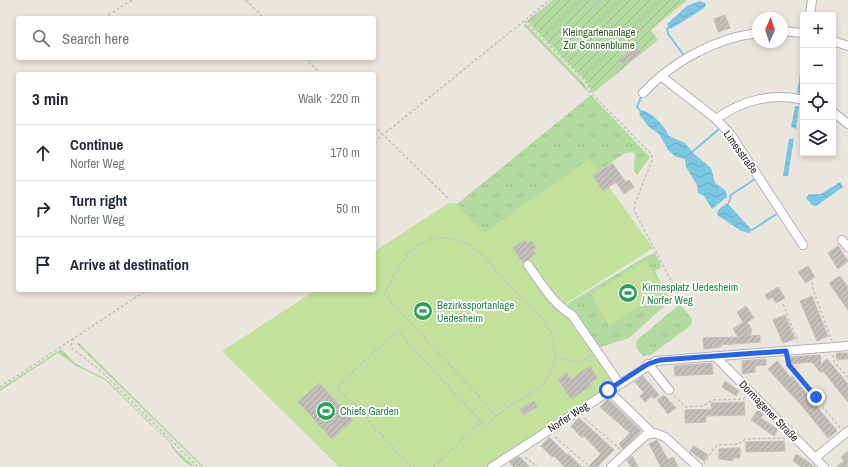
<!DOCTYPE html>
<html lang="en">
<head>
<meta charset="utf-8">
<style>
	:root { --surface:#fff; --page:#f2f2f3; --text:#1f2937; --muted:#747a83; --line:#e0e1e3 }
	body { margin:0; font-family:"Archivo Narrow",sans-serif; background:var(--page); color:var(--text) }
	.controls { position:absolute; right:12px; top:12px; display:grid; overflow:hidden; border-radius:4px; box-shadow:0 2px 6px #0003 }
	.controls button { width:36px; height:36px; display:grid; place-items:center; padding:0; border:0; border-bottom:1px solid var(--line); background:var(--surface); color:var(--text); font:20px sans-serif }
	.compass { position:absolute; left:752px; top:12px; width:36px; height:36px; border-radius:50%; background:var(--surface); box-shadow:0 2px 6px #0003; rotate:3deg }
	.stop { position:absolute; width:12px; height:12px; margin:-9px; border:3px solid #2563eb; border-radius:50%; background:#fff }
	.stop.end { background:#2563eb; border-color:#fff; box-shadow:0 1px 4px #0008 }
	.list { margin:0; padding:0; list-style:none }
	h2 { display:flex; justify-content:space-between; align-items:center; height:52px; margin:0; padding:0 16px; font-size:17px }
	h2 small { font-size:13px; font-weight:400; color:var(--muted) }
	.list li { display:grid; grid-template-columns:26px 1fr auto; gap:12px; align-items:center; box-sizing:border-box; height:56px; padding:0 16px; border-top:1px solid var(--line) }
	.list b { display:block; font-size:15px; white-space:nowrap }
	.list p { margin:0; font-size:13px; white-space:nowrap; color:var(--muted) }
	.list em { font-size:13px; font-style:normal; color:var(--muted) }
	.icon { flex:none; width:22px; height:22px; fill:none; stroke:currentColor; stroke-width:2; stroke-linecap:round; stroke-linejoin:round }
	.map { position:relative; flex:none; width:848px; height:467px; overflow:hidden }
	.search { position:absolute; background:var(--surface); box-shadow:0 2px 6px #0003; left:16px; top:16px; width:360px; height:44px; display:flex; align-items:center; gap:10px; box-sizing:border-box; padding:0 14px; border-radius:4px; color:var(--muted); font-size:15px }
	.panel { position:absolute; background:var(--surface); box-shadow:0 2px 6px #0003; left:16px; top:72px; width:360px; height:220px; border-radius:4px }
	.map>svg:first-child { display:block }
	.grass { fill:url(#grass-tufts) }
	.garden { fill:url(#garden-furrows) }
	.pitch { fill:#c4e19c }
	.water { fill:url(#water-waves) }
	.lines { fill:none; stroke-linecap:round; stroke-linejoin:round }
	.stream { stroke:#7bc6e1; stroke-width:2 }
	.building { fill:url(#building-hatch); stroke:#c5c0b7 }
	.minor-casing { stroke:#b1b3bc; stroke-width:10 }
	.path { stroke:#c3c3c3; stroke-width:1.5; stroke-dasharray:3 2; stroke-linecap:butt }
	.minor { stroke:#fff; stroke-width:8 }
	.route { stroke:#2563eb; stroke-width:5 }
	.labels { text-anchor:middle; stroke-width:3.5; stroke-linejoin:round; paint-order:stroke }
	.park-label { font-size:11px; fill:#2e5f22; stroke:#fff }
	.street-label { font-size:11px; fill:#2a2a2a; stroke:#fff }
	.leisure-label { font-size:11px; fill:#27864d; stroke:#fff; text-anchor:start }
</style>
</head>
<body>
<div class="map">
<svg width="848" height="467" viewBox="0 0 848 467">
	<defs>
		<pattern id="grass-tufts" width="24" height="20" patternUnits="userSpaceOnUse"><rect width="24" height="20" fill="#b4db9f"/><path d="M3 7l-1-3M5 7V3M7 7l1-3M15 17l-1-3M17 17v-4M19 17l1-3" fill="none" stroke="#9bbc89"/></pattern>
		<pattern id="garden-furrows" width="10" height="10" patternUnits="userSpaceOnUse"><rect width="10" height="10" fill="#b4db9f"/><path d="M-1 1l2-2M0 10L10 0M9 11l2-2" fill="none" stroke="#9bbc89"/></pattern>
		<pattern id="water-waves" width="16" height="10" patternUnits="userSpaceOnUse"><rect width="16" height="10" fill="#7bc6e1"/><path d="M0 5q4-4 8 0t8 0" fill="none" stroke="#6aaac1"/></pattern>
		<pattern id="building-hatch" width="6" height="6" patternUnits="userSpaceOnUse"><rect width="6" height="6" fill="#c3beba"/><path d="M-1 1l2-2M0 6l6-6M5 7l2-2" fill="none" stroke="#a8a3a0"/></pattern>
	</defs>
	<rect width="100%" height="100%" fill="#eae5dd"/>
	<g class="grass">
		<polygon points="526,24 584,83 590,94 523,25"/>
		<polygon points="591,95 650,157 637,175 634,171 635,154 632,152 625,153 511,232 374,252 449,203 457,204"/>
		<polygon points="655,253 662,267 655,271 670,301 629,338 597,348 567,304 645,257"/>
		<polygon points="680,304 692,319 691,325 651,355 643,356 637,349 636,342 637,340"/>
		<polygon points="78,342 204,467 202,467 77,344"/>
		<path d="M61 349 76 364 106 379 171 443 175 449 195 467C185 465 174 452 170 443L105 380 75 365 58 353 0 391V389Z"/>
	</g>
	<polygon class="garden" points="553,0 687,0 651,30 658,40 593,93 586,81 527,21"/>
	<g class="pitch">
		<polygon points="589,159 653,248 559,308 580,331 615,383 488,467 339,467 222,351 316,290 374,290 374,252 449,203 457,204 483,234"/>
		<polygon points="646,261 664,292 609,325 591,294"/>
	</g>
	<g class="water">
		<polygon points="699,1 705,3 706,5 704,8 671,29 667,24 687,6"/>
		<polygon points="803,55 801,94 797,93"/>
		<polygon points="795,106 799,107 796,129 791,127"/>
		<path d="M642 110C653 114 665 126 669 136L685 143 694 154 711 168 715 183 726 191 727 197 712 209 704 196 698 193 697 185 686 167 685 159 676 157 669 151 659 134 649 127 639 114Z"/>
		<polygon points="794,138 788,176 783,176 789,139"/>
		<polygon points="840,182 843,187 816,206 812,205 806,198 809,194 821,194"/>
		<polygon points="727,203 752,230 750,233 741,231 717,215 718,210"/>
	</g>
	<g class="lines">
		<g class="stream">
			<polyline points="669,27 667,29 668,34 683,54"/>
			<polyline points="641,112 637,107 642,95"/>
			<polyline points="692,152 718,130"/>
			<polyline points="729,203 731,195 755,179"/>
			<polyline points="752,230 778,213"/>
		</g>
	</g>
	<g class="building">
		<polygon points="725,15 730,28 718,32 714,19"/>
		<polygon points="635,46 641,52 624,65 619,60"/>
		<polygon points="612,163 626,182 629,180 634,187 624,194 616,182 603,191 593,176"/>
		<polygon points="525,240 528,244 532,241 536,248 533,250 536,254 523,263 513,248"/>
		<polygon points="838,246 848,261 838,269 828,253"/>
		<polygon points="808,266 815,277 806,283 798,272"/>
		<polygon points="840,276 848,287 848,310 829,283"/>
		<polygon points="778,287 785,298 776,303 772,297 768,300 765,295"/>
		<polygon points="812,296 828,336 817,341 800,301"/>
		<polygon points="746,306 754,318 747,322 752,330 750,336 760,335 760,342 721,345 721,347 704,349 703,338 738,337 733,329 743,322 737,312"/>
		<polygon points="785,315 795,339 783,343 773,320"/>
		<polygon points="836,353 848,353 848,359 837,360"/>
		<polygon points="820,355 821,364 827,359 848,384 848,402 822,370 821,373 812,362 791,364 790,357"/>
		<polygon points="766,359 766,365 755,366 755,372 742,374 742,361"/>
		<polygon points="777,361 792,379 792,376 837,431 828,438 802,406 768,369"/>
		<polygon points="712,363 713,374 675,376 674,366"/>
		<polygon points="590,366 597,378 589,383 591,386 571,399 558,379 567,373 571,379"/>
		<polygon points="643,376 659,395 654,399 652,396 645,402 640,396 644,393 635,382"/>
		<polygon points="725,381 739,391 736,396 722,387"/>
		<polygon points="319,383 353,420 332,439 298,402"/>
		<polygon points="664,395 676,408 668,414 657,400"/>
		<polygon points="608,399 641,431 623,449 619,444 630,433 600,407"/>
		<polygon points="534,401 537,407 523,415 520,409"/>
		<polygon points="744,402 745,415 706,416 706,422 685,423 685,410 712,409 711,403"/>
		<polygon points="758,410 764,414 761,418 778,430 774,436 751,420"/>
		<polygon points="579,418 614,450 597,467 588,467 601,454 584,436 582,438 571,426"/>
		<polygon points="549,437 567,455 568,454 582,467 565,467 554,456 552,457 541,446"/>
		<polygon points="657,440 668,460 673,457 678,467 661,467 649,444"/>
		<polygon points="784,441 785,451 746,452 746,442"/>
		<polygon points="694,446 708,455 704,461 690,451"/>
		<polygon points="733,448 740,448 740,458 733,458 733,461 719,459 719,449"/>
		<polygon points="848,451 848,467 836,467 844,461 841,457"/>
		<polygon points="796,454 805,460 815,467 802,467 793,461"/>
		<polygon points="632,456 638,467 631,467 627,460"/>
		<polygon points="517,457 520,457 530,467 514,467 509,462"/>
	</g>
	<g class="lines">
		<g class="minor-casing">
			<g id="minor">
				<polyline points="810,15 812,0"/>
				<polyline points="782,31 803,33"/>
				<polyline points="833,41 848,46"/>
				<polyline points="661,76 716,119 731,135 803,245"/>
				<path d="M643 93C672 62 715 38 758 33"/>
				<polyline points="833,112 848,124"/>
				<path d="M716 119C741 101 772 92 803 100"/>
				<polyline points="842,240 848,247"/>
				<path d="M528 265C541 283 552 303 572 315L619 383"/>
				<polyline points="715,356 824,467"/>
				<polyline points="648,364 669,390"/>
				<polyline points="608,390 652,433"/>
				<polyline points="815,458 848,431"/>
				<polyline points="492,467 656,361 848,346"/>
				<polyline points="611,467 646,435 655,433 665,437 698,467"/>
			</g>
		</g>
		<g class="path">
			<polyline points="246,0 264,18"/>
			<polyline points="104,18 132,0"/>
			<polyline points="525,21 585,81 593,95 652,155 652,161 635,203 634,210 680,298"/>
			<polyline points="548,43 601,0"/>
			<polyline points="305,58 321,74"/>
			<polyline points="374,126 449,199"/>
			<polyline points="374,142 550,0"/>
			<polyline points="812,282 813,290 832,341"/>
			<polyline points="783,304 798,342"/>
			<polyline points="73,338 71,346 73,349 101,371 198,467"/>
			<polyline points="833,355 834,362 848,377"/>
			<path d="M556 358C545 397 523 392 497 416L384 294C391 281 398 265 408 254 426 232 457 234 478 251L544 321 551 332 556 358 580 362 590 356"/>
			<polyline points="788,358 789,365 840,428"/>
			<polyline points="0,387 147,290"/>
			<polyline points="674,396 686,407 703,406 713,400 743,399 745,397"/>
			<polyline points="355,417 362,415"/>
			<polyline points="584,418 620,449"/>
			<polyline points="555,437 590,467"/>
			<polyline points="525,457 537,467"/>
			<polyline points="704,464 714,448 718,445 738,444 746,439 785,438"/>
			<polyline points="411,467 337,387 397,331 486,427 497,416"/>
			<polyline points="433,467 481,422"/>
		</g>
		<use href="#minor" class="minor"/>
	</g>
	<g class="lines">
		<polyline class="route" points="608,390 648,364 660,360 786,351 789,365 816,397"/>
	</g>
	<defs>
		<g id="stadium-disc" transform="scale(1)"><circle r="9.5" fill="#2e9e5b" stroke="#fff"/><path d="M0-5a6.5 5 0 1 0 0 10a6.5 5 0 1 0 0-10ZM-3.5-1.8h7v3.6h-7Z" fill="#fff"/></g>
	</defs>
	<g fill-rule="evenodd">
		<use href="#stadium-disc" x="628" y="293"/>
		<use href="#stadium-disc" x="423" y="311"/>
		<use href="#stadium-disc" x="326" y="411"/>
	</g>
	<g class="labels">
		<g class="park-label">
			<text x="599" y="36">Kleingartenanlage<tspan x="599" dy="13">Zur Sonnenblume</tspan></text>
		</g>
		<g class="street-label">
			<text transform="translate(741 152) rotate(54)" y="4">Limesstraße</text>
			<text transform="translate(769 411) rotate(46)" y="4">Dormagener Straße</text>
			<text transform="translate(568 417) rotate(-33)" y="4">Norfer Weg</text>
		</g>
		<g class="leisure-label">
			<text x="642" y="291">Kirmesplatz Uedesheim<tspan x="642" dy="13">/ Norfer Weg</tspan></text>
			<text x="437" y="309">Bezirkssportanlage<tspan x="437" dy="13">Uedesheim</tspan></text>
			<text x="340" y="415">Chiefs Garden</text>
		</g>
	</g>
</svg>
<div class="controls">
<button>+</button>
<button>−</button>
<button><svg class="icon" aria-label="locate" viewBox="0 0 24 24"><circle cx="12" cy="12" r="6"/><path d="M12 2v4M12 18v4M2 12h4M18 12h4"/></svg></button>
<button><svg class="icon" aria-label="layers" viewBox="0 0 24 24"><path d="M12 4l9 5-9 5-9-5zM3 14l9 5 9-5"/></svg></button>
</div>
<svg class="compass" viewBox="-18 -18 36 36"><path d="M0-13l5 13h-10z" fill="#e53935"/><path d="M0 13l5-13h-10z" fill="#747a83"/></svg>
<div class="stop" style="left:608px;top:390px"></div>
<div class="stop end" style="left:816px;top:397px"></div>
<div class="search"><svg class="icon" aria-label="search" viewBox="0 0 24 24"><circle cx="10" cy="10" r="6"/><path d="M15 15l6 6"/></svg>Search here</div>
<section class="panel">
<h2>3 min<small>Walk · 220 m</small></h2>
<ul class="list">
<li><svg class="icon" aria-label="ahead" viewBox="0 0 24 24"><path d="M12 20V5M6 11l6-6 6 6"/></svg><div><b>Continue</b><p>Norfer Weg</p></div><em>170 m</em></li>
<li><svg class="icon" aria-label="right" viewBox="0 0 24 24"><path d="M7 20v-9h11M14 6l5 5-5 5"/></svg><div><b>Turn right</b><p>Norfer Weg</p></div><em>50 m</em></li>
<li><svg class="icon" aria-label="arrive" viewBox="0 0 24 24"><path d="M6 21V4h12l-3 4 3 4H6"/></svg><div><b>Arrive at destination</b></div></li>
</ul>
</section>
</div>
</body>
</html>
